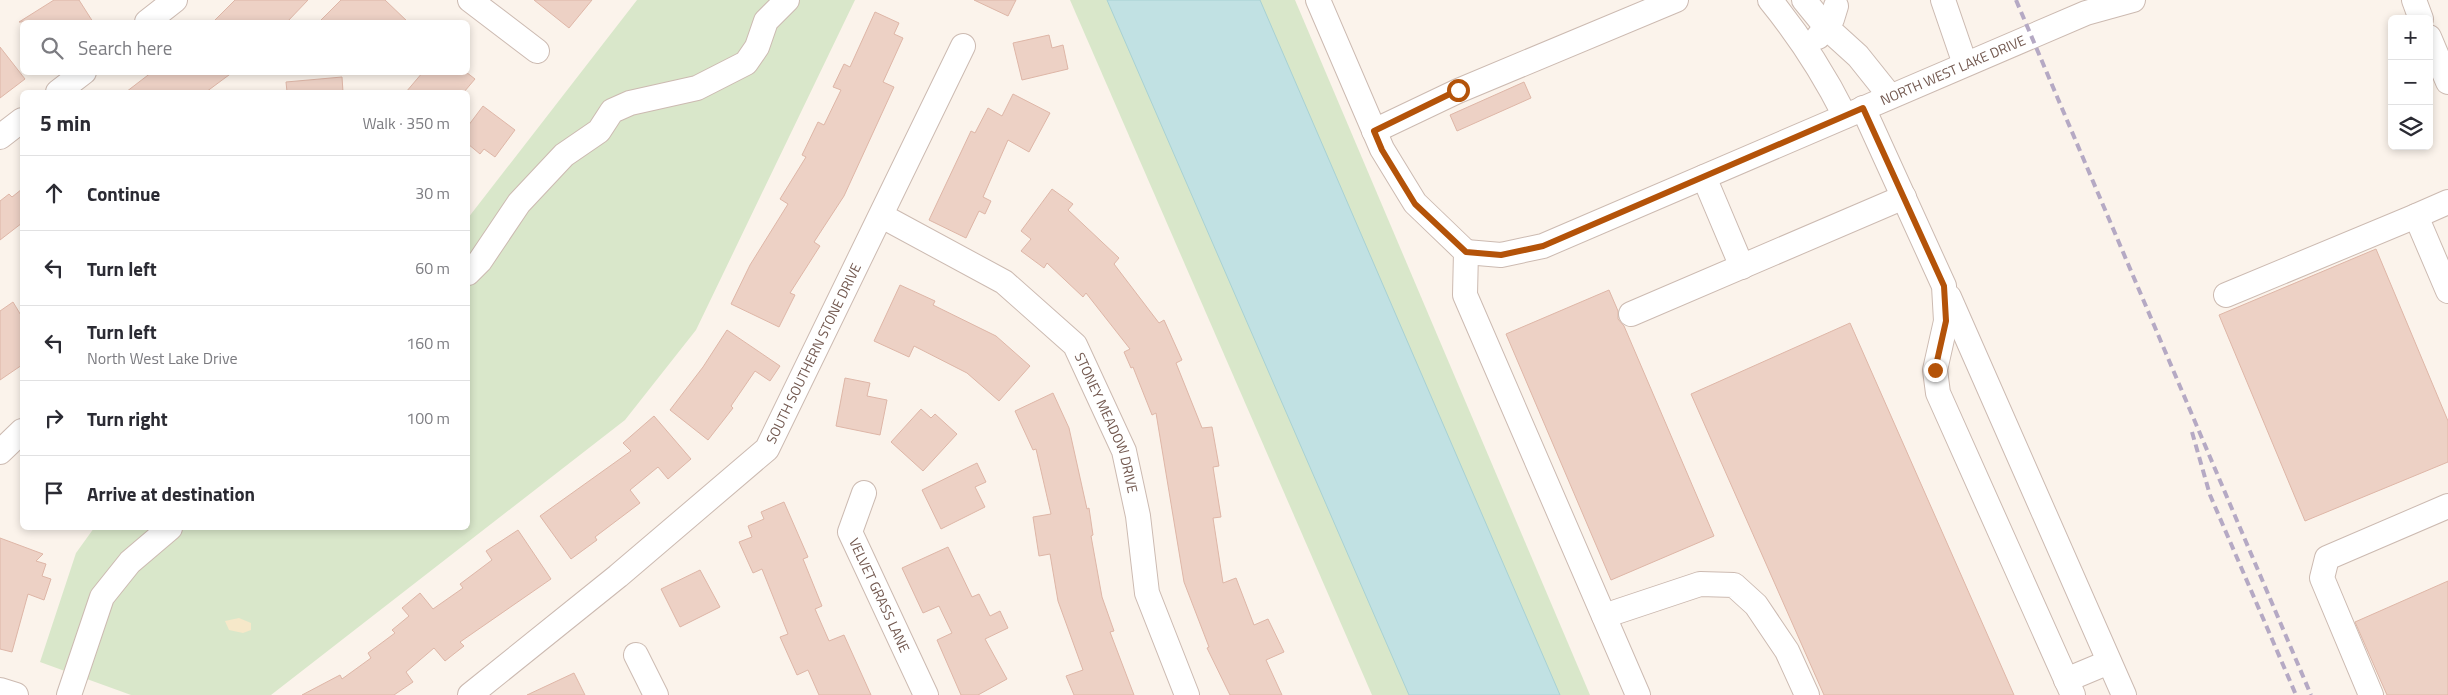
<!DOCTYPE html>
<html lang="en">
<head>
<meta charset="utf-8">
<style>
	:root { --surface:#fff; --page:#f7f7f7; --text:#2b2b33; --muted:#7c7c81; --line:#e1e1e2 }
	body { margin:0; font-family:"Titillium Web",sans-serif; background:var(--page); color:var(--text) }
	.controls { position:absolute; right:15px; top:15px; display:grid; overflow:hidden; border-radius:8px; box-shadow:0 2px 8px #0003 }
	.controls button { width:45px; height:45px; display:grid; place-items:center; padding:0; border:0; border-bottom:1px solid var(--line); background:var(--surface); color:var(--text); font:25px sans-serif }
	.stop { position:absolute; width:15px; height:15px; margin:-11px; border:4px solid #b45309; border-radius:50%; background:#fff }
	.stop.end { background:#b45309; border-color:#fff; box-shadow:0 1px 5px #0008 }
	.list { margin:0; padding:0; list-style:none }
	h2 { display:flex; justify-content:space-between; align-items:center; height:65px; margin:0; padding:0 20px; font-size:21px }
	h2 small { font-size:16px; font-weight:400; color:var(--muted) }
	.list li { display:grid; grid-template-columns:32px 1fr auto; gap:15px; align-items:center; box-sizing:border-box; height:75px; padding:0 20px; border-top:1px solid var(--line) }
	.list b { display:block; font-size:19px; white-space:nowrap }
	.list p { margin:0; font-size:16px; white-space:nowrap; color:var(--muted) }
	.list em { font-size:16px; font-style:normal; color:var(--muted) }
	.icon { flex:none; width:28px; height:28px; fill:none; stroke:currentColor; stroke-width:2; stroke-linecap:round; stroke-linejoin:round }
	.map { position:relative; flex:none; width:2448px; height:695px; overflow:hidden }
	.search { position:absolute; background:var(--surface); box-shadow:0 2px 8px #0003; left:20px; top:20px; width:450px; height:55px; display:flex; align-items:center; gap:12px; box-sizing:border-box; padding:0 18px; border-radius:8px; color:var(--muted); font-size:19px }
	.panel { position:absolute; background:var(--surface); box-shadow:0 2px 8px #0003; left:20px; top:90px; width:450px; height:440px; border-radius:8px }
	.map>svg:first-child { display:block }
	.green { fill:#d9e7ca }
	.sand { fill:#f6e8c9 }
	.water { fill:#c1e1e3; stroke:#a8d1d3 }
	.building { fill:#edd1c5; stroke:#deb6a7 }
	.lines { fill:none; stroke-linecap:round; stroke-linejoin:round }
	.minor-casing { stroke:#ccbab1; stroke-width:26 }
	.minor { stroke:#fff; stroke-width:24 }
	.rail { stroke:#b5a9c4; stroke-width:4; stroke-dasharray:8 5; stroke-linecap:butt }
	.route { stroke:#b45309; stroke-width:6 }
	.labels { text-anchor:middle; stroke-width:4; stroke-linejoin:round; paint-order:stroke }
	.street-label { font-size:14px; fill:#735950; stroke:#fdf7f1 }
</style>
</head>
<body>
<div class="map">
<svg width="2448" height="695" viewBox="0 0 2448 695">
	<rect width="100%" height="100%" fill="#fbf3eb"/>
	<g class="green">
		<polygon points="637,0 855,0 696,330 625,420 271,695 131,695 40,662 76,553 94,528 468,528 468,218"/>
		<polygon points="1070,0 1295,0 1590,695 1372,695"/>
	</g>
	<polygon class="sand" points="239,618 251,623 251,630 243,633 229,630 225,621"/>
	<polygon class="water" points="1107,0 1260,0 1560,695 1409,695"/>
	<g class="building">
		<polygon points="54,0 79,0 93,22 19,22"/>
		<polygon points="235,0 308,0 287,22 213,22"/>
		<polygon points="341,0 385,0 408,22 319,22"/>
		<polygon points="534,0 592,0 569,28"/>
		<polygon points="974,0 1016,0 1008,16"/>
		<polygon points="875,12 899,23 894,34 903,38 883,82 894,87 844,196 814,242 820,246 790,293 795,295 779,327 731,304 750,265 788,204 780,199 806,157 802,155 818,122 824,125 841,90 833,87 844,64 850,67"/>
		<polygon points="1049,35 1052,48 1063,45 1068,69 1022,80 1013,43"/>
		<polygon points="0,47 25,79 0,98"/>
		<polygon points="152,72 233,72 206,92 126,92"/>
		<polygon points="423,72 466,72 475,79 464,92 406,92"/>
		<polygon points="342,77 343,92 287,92 286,82"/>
		<polygon points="1524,82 1531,98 1457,131 1450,115"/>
		<polygon points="1013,94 1050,113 1029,152 1008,140 983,197 991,201 985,214 979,211 966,238 929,220 971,131 975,133 988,108 1002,116"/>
		<polygon points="483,106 515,130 495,157 484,149 480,154 468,144 468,126"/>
		<polygon points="22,189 22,223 0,240 0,201 9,194 12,197"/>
		<polygon points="1052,189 1073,204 1068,210 1119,258 1114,264 1159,323 1164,320 1182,360 1176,363 1202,428 1212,427 1219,466 1213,467 1221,517 1213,518 1223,583 1236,578 1254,625 1268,619 1284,652 1266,660 1282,695 1230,695 1207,648 1209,647 1184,582 1156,413 1152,415 1133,367 1131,368 1124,352 1130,349 1086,293 1083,297 1047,263 1044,268 1021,251 1031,239 1021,231"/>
		<polygon points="2376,249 2448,421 2448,462 2305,521 2219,315"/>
		<polygon points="900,285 935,301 933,305 996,336 1030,366 999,401 967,373 914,346 909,357 874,341"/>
		<polygon points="1609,290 1618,311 1618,319 1624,326 1714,536 1611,580 1506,334"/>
		<polygon points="13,302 22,317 22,365 0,380 0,311"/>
		<polygon points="1850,323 2014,695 1824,695 1691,394"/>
		<polygon points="727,330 780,366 770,381 755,371 731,406 733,408 708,440 670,410 703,367"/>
		<polygon points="845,378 870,383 867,396 887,400 880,435 836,426"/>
		<polygon points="1053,393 1069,428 1087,509 1089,508 1093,535 1091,536 1102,597 1114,631 1110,632 1134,695 1074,695 1066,676 1083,670 1058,601 1050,554 1039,556 1033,517 1051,514 1036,449 1033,450 1015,411"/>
		<polygon points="921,409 931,418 935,414 957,434 923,471 891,442"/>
		<polygon points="654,416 691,459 668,479 658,467 630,490 640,503 595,537 597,540 571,559 540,516 631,451 623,443"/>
		<polygon points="977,463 986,482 975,487 985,507 941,529 922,490"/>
		<polygon points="784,502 808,557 803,559 822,606 815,609 829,641 844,635 871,695 819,695 808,670 797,675 780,637 788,634 762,569 753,573 739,542 752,537 748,526 764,519 761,512"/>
		<polygon points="518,530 551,579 460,642 464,646 445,661 434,648 406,672 413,682 394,695 302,695 340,675 342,679 371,658 368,653 395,633 392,630 409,616 402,608 420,593 433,609 463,588 460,584 492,560 486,551"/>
		<polygon points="0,538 43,554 36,561 46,564 42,576 51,579 44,600 28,594 12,652 0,649"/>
		<polygon points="948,547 972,597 979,594 990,616 1000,611 1008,628 985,639 1007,679 978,695 961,695 937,640 952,633 939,606 923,613 902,568"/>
		<polygon points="700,570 720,607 680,627 661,589"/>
		<polygon points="2448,581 2448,695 2387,695 2355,622"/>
		<polygon points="574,673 585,695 527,695"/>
	</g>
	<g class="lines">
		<g class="minor-casing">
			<g id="minor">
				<polyline points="470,0 537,51"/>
				<polyline points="1318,0 1382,149 1415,203 1466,252 1465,295 1638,695"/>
				<path d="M1770 0C1801 38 1823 72 1845 116"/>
				<polyline points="1804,0 1826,27 1858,56 1890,96"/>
				<polyline points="1943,0 1965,64"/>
				<polyline points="2414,0 2421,19"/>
				<polyline points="147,22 175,0"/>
				<polyline points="1818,37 1832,19 1836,6"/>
				<polyline points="2429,37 2448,82"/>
				<polyline points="58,92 84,72"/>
				<polyline points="1863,108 1944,286 1946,321 1935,370 1938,393 2073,695"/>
				<polyline points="1374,131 1458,91 1676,0"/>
				<polyline points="0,137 22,120"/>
				<polyline points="1704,177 1742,267"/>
				<polyline points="2448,202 2416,216 2448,291"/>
				<path id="s1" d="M882 216 1004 282 1075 345 1124 451 1138 516 1147 593 1187 695"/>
				<path id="s2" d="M1466 252 1501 255 1543 246 2086 13 2133 0"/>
				<polyline points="468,273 480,261 519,203 564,155 599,131 612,111 630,103 697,88 746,63 757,47 766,21 787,0"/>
				<polyline points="2226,295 2416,216"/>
				<polyline points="1949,297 2124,695"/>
				<polyline points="1631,314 1904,197"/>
				<polyline points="0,452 22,431"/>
				<path id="s3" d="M864 493 850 532 926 695"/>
				<polyline points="1604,616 1700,584 1734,585 1756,605 1787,651 1807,695"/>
				<polyline points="636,655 656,695"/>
				<polyline points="2066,680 2109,662"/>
				<polyline points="0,690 16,695"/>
				<polyline points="69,695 102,597 130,562 170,528"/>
				<path id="s4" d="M470 695 618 576 767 449 963 46"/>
				<polyline points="2371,695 2322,578 2327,558 2448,506"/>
			</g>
		</g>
		<use href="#minor" class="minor"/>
		<g class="rail">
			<polyline points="2016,0 2311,695"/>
			<polyline points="2192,432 2210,495 2296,695"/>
		</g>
	</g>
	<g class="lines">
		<polyline class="route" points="1458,90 1374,131 1382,150 1415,204 1466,252 1501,255 1543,246 1863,108 1944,286 1946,321 1935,370"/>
	</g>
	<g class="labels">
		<g class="street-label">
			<text dy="5" stroke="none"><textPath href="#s2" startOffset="524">NORTH WEST LAKE DRIVE</textPath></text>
			<text dy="5" stroke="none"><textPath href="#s4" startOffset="492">SOUTH SOUTHERN STONE DRIVE</textPath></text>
			<text dy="5" stroke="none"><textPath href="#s1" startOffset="318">STONEY MEADOW DRIVE</textPath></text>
			<text dy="5" stroke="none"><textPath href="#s3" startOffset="111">VELVET GRASS LANE</textPath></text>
		</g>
	</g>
</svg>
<div class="controls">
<button>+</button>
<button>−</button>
<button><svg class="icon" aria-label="layers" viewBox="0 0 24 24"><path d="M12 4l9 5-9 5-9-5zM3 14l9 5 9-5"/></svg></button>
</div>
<div class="stop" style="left:1458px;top:90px"></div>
<div class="stop end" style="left:1935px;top:370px"></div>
<div class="search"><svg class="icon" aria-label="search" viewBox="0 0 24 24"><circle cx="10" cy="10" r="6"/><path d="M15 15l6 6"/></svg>Search here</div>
<section class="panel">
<h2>5 min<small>Walk · 350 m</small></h2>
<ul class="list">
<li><svg class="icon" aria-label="ahead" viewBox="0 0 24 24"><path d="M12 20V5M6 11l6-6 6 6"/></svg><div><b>Continue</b></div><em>30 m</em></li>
<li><svg class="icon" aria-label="left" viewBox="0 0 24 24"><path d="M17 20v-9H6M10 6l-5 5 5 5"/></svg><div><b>Turn left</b></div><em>60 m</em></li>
<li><svg class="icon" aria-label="left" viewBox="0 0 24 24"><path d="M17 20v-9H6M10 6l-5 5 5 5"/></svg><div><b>Turn left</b><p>North West Lake Drive</p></div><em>160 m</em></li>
<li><svg class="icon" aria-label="right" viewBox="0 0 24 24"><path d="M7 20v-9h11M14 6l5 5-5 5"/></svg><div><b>Turn right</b></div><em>100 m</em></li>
<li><svg class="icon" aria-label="arrive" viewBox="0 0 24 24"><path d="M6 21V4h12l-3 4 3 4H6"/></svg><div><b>Arrive at destination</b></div></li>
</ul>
</section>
</div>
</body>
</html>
